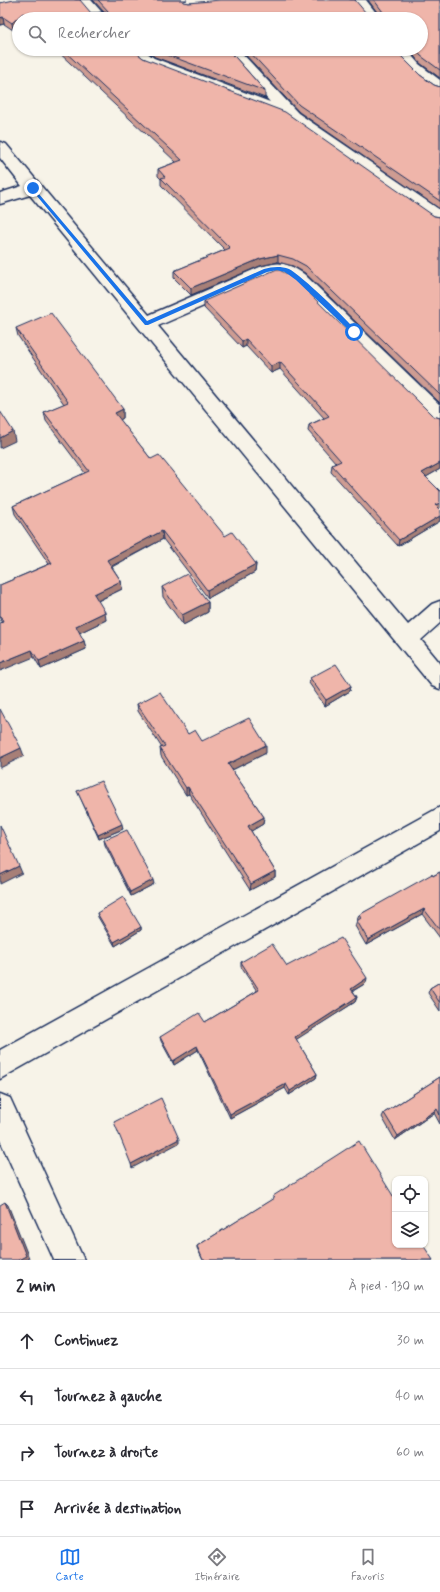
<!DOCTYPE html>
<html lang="fr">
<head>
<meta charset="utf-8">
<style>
	:root { --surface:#fff; --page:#f2f2f3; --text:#2b2b33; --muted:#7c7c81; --line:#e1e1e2; --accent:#1a73e8 }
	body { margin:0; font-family:Mynerve,sans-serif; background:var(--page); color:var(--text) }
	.controls { position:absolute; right:12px; bottom:12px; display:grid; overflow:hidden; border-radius:8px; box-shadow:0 1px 3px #0004 }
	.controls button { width:36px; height:36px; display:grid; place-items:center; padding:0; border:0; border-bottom:1px solid var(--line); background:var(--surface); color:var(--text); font:20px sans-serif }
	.stop { position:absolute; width:12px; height:12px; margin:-9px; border:3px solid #1a73e8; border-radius:50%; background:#fff }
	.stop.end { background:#1a73e8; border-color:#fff; box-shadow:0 1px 4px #0008 }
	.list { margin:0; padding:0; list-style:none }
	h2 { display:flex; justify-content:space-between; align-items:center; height:52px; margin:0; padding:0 16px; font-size:17px }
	h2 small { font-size:13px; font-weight:400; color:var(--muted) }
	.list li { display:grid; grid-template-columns:26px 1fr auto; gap:12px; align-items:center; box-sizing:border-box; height:56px; padding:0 16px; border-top:1px solid var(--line) }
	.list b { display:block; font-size:15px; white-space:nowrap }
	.list em { font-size:13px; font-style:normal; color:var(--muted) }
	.icon { flex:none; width:22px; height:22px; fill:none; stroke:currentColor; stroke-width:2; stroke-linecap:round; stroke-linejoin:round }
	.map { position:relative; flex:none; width:440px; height:1260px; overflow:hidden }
	.search { position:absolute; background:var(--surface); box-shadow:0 1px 3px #0004; left:12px; right:12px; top:12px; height:44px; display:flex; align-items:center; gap:10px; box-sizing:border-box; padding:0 14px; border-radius:22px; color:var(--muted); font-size:15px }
	.sheet { height:276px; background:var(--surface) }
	nav { display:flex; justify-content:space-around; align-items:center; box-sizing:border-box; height:56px; border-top:1px solid var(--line); background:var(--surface); font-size:11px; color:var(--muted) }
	nav a { display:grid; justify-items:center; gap:2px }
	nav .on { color:var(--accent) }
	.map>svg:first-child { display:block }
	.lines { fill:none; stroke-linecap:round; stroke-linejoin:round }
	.minor-casing { stroke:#1b2f5e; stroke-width:3 }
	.minor { fill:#f7f3e8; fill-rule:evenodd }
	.wall { fill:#ce9c92; stroke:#1b2f5e }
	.shaded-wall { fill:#a77f77; stroke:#1b2f5e }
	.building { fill:#efb5aa; stroke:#1b2f5e }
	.route { fill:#1a73e8 }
</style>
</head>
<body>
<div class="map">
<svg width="440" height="1260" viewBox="0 0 440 1260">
	<rect width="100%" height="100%" fill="#f7f3e8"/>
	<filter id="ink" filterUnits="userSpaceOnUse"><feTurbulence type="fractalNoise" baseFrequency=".025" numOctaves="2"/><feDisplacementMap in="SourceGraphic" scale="8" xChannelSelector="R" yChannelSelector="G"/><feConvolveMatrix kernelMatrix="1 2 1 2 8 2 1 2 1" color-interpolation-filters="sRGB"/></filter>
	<g filter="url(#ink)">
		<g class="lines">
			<g class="minor-casing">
				<g id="minor">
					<polygon points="76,0 91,0 108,19 93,19"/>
					<polygon points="351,0 366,0 381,19 366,19"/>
					<polygon points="126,49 142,49 154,58 270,102 223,49 238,49 298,113 440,210 440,223 434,222 284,116 276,115 144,64"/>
					<path d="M391 49H406L419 64 440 80V93C424 89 400 63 391 49Z"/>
					<path d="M0 142 6 144 149 315 260 267C280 261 286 262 304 274L440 405V424L433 422 292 282 277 274 158 326 408 625 432 604 440 601V623L421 640 440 663V689L432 686 30 195 0 204V193L22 186 0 158Z"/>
					<polygon points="440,807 440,831 0,1079 0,1050"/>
					<polygon points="0,1094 10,1098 84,1260 54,1260 0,1140"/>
				</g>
			</g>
			<use href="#minor" class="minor"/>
		</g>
		<g class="wall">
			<polygon points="93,0 187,0 184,1 183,2 189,3 366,13 377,12 368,0 440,0 440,78 420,63 408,49 421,49 421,19 19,19 19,24 13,30 4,24 0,25 0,3 91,13 104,12"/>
			<polygon points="55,49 132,49 143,58 434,216 440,217 440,403 305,273 293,266 278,262 260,266 191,295 174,278 174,271 225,250 161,185 161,179 158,176 158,169 176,162"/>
			<polygon points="144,49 228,49 265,91 265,98 155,57"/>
			<polygon points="240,49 396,49 400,55 420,75 434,85 440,87 440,209 299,112"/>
			<polygon points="204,301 433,416 440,418 440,469 426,477 439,509 440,510 440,521 398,546 331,472 332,465 336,463 308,431 309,425 324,418 280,369 271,373 246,346 242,348 204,308"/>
			<polygon points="16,328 123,409 123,418 120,420 151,459 225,536 256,564 255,572 208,598 163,539 112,567 121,581 122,589 98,601 106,620 79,633 84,641 86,649 41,669 34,657 2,623 0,619 0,585 49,564 15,514 13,506 85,473 46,421 44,412 64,404 18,336"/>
			<polygon points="162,587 208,602 208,612 183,625 163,597"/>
			<polygon points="310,678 351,686 350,691 325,706 309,683"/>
			<polygon points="137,704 188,734 202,741 266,753 232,770 264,817 263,824 251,831 275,871 275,877 250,890 189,794 186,795 161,756 160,748 162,748 138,711"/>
			<polygon points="77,791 123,829 99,839 79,795"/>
			<polygon points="104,840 154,884 131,896 105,845"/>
			<polygon points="440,872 440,938 422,914 366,945 355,926 359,915"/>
			<polygon points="97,913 141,927 141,930 115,946 98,917"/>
			<polygon points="241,962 287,966 366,983 353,991 357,997 355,1002 296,1039 317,1074 316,1078 289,1095 285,1088 230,1118 198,1050 174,1065 161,1041 160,1037 205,1022 257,991 241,967"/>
			<polygon points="440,982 440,1011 428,993 430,988"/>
			<polygon points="440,1077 440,1124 434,1113 395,1140 382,1117 384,1113"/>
			<polygon points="273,1196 433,1260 203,1260 197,1248 197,1246 273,1199"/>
		</g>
		<g class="shaded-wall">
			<polygon points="23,13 24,19 19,19 19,24 13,30 12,23"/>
			<polygon points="3,17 4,24 0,25 0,18"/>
			<polygon points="278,255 278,262 260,266 191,295 191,288 260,259"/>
			<polygon points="246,339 246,346 242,348 242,341"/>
			<polygon points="280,362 280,369 271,373 271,366"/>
			<polygon points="123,409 123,418 116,422 115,413"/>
			<polygon points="13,431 15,441 0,448 0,438"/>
			<polygon points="440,463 440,469 421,480 422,473"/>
			<polygon points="440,503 440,508 434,512 435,505"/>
			<polygon points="440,516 440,521 398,546 399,540"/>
			<polygon points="162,531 163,539 108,568 107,560"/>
			<polygon points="256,564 255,572 208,598 207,590"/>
			<polygon points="121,581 122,589 95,602 94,594"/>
			<polygon points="208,602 208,612 183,625 182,615"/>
			<polygon points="105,612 106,620 77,634 76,626"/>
			<polygon points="84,641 86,649 41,669 39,661"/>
			<polygon points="32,650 34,657 0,671 0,663"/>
			<polygon points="351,686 350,691 325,706 326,700"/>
			<polygon points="266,745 266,753 228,772 228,764"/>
			<polygon points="21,748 24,756 0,768 0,758"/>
			<polygon points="188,787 189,794 186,795 186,788"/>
			<polygon points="264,817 263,824 248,833 248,826"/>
			<polygon points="122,824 123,829 99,839 98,835"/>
			<polygon points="19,866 22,873 0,884 0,875"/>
			<polygon points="275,871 275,877 250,890 251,884"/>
			<polygon points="153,880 154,884 131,896 130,892"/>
			<polygon points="424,909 422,914 366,945 368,940"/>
			<polygon points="141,927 141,930 115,946 114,942"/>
			<polygon points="367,978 366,983 349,993 351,989"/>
			<polygon points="357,997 355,1002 294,1041 295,1037"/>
			<polygon points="197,1046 198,1050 174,1065 173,1061"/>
			<polygon points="317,1074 316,1078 289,1095 290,1091"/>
			<polygon points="286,1084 285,1088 230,1118 230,1114"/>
			<polygon points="437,1109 434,1113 395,1140 398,1136"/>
			<polygon points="179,1139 179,1143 132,1168 131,1164"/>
			<polygon points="5,1202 8,1205 29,1258 25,1260 18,1260"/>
		</g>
		<g class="building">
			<polygon points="14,0 80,0 91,13 109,12 98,0 182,0 183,2 189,3 220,0 355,0 366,13 383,12 374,0 440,0 440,70 421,56 415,49 421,49 421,19 30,19 23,13 12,23 3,17 0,18 0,3"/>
			<polygon points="62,49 132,49 143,58 285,112 434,216 440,217 440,395 306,266 293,259 278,255 260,259 191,288 174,271 230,248 161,178 165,177 158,169 182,160"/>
			<polygon points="154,49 228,49 265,91 154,50"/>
			<polygon points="247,49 396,49 400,55 420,75 434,85 440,87 440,201 299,105"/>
			<polygon points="277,269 292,276 433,416 440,418 440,463 422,473 440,491 440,503 435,505 440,510 440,516 399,540 332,465 341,461 309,425 329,416 280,362 271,366 246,339 242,341 204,301"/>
			<polygon points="51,313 123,409 115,413 151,459 159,455 225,536 232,532 256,564 207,590 162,531 107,560 121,581 94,594 105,612 76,626 84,641 39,661 32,650 0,663 0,623 3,622 0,616 0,585 52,563 13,506 89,471 44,412 68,402 16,328"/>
			<polygon points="0,411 13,431 0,438"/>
			<polygon points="187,574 208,602 182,615 162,587"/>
			<polygon points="336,664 351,686 326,700 310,678"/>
			<polygon points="160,692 188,734 195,730 202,741 249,718 266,745 228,764 264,817 248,826 275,871 251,884 188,787 186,788 160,748 165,746 137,704"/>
			<polygon points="0,709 21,748 0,758"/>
			<polygon points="101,781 122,824 98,835 77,791"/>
			<polygon points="0,825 19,866 0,875"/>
			<polygon points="127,830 153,880 130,892 104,840"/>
			<polygon points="440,872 440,930 424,909 368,940 357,921 361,918 359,915 432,874 433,876"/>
			<polygon points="123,897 141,927 114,942 97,913"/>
			<polygon points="341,938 367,978 351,989 357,997 295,1037 317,1074 290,1091 286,1084 230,1114 197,1046 173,1061 160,1037 199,1013 205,1022 259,990 241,962 272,944 287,966"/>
			<polygon points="440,982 440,1003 430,988"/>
			<polygon points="440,1077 440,1115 437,1109 398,1136 384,1113"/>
			<polygon points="161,1098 179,1139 131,1164 114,1122"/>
			<polygon points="359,1141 395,1199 395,1245 423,1245 433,1260 203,1260 197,1246 274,1198 273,1196"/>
			<polygon points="5,1202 26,1256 18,1260 0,1260 0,1205"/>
		</g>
	</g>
	<path class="route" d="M33 187 147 321 264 269C272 267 280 266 289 269 301 275 348 320 357 332L353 334 296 280 285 272 277 270 267 272 148 325H145L31 189Z"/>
</svg>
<div class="controls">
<button><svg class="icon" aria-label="locate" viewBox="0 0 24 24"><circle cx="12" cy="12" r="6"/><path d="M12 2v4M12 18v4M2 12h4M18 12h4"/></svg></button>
<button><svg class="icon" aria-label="layers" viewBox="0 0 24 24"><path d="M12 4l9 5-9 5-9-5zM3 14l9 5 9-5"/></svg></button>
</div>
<div class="stop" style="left:354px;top:332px"></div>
<div class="stop end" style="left:33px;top:188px"></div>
<div class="search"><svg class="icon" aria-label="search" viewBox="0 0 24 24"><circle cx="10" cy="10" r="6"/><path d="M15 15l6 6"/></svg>Rechercher</div>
</div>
<section class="sheet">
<h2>2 min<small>À pied · 130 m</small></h2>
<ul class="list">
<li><svg class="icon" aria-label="ahead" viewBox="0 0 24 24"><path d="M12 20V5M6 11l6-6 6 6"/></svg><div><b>Continuez</b></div><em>30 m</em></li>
<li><svg class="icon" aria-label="left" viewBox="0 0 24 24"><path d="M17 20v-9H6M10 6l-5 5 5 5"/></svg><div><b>Tournez à gauche</b></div><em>40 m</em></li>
<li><svg class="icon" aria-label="right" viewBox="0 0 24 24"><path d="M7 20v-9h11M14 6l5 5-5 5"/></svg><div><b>Tournez à droite</b></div><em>60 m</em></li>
<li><svg class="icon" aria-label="arrive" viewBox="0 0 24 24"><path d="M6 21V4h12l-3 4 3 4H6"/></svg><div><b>Arrivée à destination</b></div></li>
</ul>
</section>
<nav>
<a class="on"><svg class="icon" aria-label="map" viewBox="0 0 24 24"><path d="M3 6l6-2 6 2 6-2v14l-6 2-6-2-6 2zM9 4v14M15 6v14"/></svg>Carte</a>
<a><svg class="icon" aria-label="directions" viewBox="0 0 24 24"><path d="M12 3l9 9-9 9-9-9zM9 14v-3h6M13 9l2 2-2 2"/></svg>Itinéraire</a>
<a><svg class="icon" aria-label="saved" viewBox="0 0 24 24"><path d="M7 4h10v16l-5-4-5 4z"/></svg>Favoris</a>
</nav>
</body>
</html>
